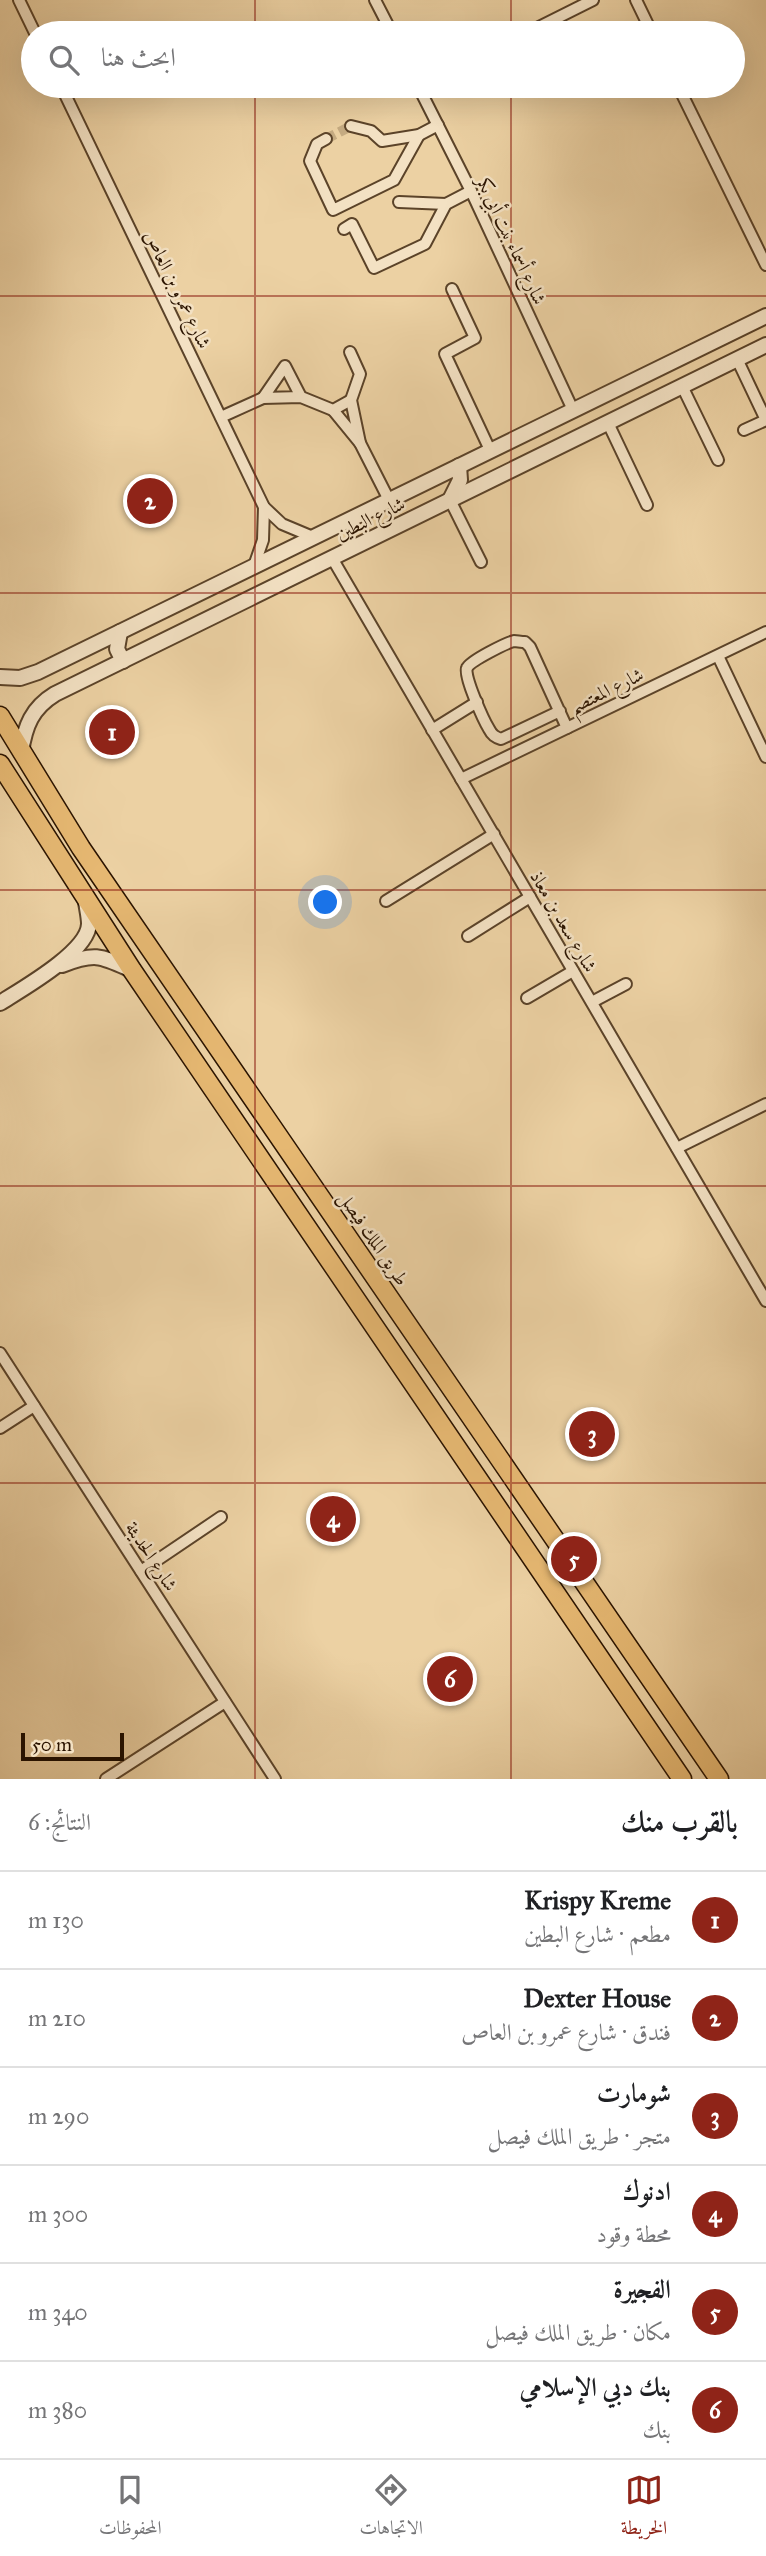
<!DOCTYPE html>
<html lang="ar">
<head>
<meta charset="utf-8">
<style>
	:root { --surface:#fff; --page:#f2f2f2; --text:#202124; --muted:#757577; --line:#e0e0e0; --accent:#8f2418 }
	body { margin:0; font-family:"IM FELL Great Primer",Amiri,serif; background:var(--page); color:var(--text); direction:rtl }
	.scale { position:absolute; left:21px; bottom:18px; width:103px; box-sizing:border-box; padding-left:7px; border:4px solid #2b1400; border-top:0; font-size:19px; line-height:24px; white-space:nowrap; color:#2b1400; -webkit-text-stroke:5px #f3e1c3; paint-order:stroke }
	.you { position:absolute; left:326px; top:903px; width:24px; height:24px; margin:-18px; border:5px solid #fff; border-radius:50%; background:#1a73e8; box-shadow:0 0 0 10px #1a73e833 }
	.badge { display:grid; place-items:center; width:46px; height:46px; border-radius:50%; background:var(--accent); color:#fff; font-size:23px; font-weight:700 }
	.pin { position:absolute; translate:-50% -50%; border:4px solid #fff; box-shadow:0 2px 7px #0006 }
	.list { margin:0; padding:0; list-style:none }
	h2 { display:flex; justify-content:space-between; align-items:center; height:91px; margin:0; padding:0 28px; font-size:30px }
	h2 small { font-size:23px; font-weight:400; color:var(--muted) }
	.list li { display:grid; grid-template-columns:46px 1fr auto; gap:21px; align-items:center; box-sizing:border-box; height:98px; padding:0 28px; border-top:2px solid var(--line) }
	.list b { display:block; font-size:26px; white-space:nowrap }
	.list p { margin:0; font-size:23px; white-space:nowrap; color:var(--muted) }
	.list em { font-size:23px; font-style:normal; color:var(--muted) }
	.icon { flex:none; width:38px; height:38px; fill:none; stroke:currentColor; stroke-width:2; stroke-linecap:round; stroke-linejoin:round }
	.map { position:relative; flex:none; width:766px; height:1779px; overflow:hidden; direction:ltr }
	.search { position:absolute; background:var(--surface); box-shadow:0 7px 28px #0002; left:21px; right:21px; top:21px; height:77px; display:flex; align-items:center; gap:18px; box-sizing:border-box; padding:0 24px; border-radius:38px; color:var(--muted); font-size:26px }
	.sheet { height:679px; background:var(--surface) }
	nav { display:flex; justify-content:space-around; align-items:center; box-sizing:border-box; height:98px; border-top:2px solid var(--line); background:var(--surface); font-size:19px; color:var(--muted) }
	nav a { display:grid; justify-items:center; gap:4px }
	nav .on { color:var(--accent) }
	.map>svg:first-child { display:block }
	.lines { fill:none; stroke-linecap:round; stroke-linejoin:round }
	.minor-tunnel { stroke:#c5ab82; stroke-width:10; stroke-dasharray:10 5; stroke-linecap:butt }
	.minor-casing { stroke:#5b4329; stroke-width:14 }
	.tertiary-casing { stroke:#5b4329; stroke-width:18 }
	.primary-casing { stroke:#2b1400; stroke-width:21 }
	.minor { stroke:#f3e1c3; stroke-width:10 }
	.tertiary { stroke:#f3e1c3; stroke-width:14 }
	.primary { stroke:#e6b872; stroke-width:18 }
	.grid { fill:none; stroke:#8f2418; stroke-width:2; stroke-opacity:0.55 }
	.labels { text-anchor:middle; stroke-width:5; stroke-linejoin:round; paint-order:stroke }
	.street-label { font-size:19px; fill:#2b1400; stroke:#f3e1c3 }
</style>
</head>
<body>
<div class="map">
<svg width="766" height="1779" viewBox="0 0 766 1779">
	<rect width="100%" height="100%" fill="#ecd1a3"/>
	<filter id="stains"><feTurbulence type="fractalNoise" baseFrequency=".00286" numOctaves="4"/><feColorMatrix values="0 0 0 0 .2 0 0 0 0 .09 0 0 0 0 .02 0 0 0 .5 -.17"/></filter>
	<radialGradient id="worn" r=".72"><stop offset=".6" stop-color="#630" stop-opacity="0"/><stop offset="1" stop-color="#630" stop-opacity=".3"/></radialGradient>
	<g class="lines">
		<polyline class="minor-tunnel" points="326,139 351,126"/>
		<g class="minor-casing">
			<g id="minor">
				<polyline points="19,0 35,33"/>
				<polyline points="375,0 392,33"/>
				<polyline points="636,0 652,33"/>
				<polyline points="527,33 593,0"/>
				<polyline points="61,86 264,507 282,524 313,537"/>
				<polyline points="418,86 471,191 573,410"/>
				<polyline points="678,86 766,265"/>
				<polyline points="351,126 371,131 382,141 419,135 438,125"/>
				<polyline points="326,139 317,144 310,161 333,210 394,180 419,135"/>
				<polyline points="399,202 446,204"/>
				<polyline points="344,229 352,224 374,268 425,244 446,204 471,191"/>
				<polyline points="452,289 475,338 445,354 490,450"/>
				<polyline points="737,359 766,420 744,430"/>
				<polyline points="682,386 718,460"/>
				<polyline points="301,397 285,366 263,398 301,397 333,410 351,400"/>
				<polyline points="333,410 360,443 351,400 360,374 350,352"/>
				<polyline points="221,417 263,398"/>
				<polyline points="608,423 647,505"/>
				<polyline points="360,443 389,500"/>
				<polyline points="450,500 481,562"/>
				<polyline points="332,558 766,1301"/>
				<polyline points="254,566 263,540 264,507"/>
				<polyline points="718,656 766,757"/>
				<path d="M560 711 501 739C495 737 492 735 489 729 484 721 463 675 467 668 470 661 506 643 514 641 516 641 522 642 525 642L530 647 567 728"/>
				<polyline points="432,730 477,702"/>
				<polyline points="461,779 766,632"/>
				<polyline points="386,901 494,834"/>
				<polyline points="468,936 530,897"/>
				<polyline points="527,998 573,971"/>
				<polyline points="592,1002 626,984"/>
				<polyline points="677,1148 766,1104"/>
				<polyline points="0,1353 275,1779"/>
				<polyline points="0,1428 34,1406"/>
				<polyline points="141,1571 221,1517"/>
				<polyline points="106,1779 225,1702"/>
			</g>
		</g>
		<g class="tertiary-casing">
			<g id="tertiary">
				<polyline points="450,500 460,480 459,466"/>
				<polyline points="120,632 117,649 123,661"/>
				<polyline points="0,677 20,678 38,672 766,316"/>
				<path d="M21 752C25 726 32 708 55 694L766 345"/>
				<path d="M62 965C96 952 101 956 132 970"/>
				<path d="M0 1003C22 989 88 952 89 924 89 917 87 909 86 902"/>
			</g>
		</g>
		<g class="primary-casing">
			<g id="primary">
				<polyline points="0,716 81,848 719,1779"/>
				<polyline points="0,764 132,970 682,1779"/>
			</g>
		</g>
		<use href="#minor" class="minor"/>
		<use href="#tertiary" class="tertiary"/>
		<use href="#primary" class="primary"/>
	</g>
	<path class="grid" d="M255 0V33M511 0V33M255 86V1779M511 86V1779M0 296H766M0 593H766M0 890H766M0 1186H766M0 1483H766"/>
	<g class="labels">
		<g class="street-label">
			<text transform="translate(512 240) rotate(65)" y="7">شارع أسماء بنت أبي بكر</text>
			<text transform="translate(178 289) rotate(64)" y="7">شارع عمرو بن العاص</text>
			<text transform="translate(370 518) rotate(-26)" y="7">شارع البطين</text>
			<text transform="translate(606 690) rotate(-26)" y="7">شارع المعتصم</text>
			<text transform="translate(564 921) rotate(60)" y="7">شارع سعد بن معاذ</text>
			<text transform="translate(374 1238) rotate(56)" y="7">طريق الملك فيصل</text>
			<text transform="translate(152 1556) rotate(57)" y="7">شارع الحديثة</text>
		</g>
	</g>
	<rect width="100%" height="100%" filter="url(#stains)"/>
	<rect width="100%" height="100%" fill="url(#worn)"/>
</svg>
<div class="scale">50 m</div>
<div class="you"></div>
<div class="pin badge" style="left:112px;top:732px">1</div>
<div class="pin badge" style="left:150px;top:501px">2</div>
<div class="pin badge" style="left:592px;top:1434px">3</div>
<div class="pin badge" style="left:333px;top:1519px">4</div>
<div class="pin badge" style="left:574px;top:1559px">5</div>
<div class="pin badge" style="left:450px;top:1679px">6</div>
<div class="search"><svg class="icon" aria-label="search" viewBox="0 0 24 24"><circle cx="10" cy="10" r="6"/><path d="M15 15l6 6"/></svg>ابحث هنا</div>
</div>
<section class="sheet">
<h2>بالقرب منك<small>النتائج: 6</small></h2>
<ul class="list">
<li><span class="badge">1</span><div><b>Krispy Kreme</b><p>مطعم · شارع البطين</p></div><em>130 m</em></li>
<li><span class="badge">2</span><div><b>Dexter House</b><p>فندق · شارع عمرو بن العاص</p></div><em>210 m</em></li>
<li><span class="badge">3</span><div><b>شومارت</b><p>متجر · طريق الملك فيصل</p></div><em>290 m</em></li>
<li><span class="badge">4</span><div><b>ادنوك</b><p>محطة وقود</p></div><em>300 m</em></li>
<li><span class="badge">5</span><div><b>الفجيرة</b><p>مكان · طريق الملك فيصل</p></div><em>340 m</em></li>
<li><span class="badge">6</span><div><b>بنك دبي الإسلامي</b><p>بنك</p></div><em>380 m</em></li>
</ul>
</section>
<nav>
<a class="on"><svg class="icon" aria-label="map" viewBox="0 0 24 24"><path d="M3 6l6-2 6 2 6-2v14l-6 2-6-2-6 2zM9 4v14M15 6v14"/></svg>الخريطة</a>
<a><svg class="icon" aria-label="directions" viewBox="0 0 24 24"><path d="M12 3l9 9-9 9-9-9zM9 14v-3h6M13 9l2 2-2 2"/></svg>الاتجاهات</a>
<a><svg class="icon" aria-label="saved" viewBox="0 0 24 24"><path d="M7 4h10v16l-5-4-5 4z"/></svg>المحفوظات</a>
</nav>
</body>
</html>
